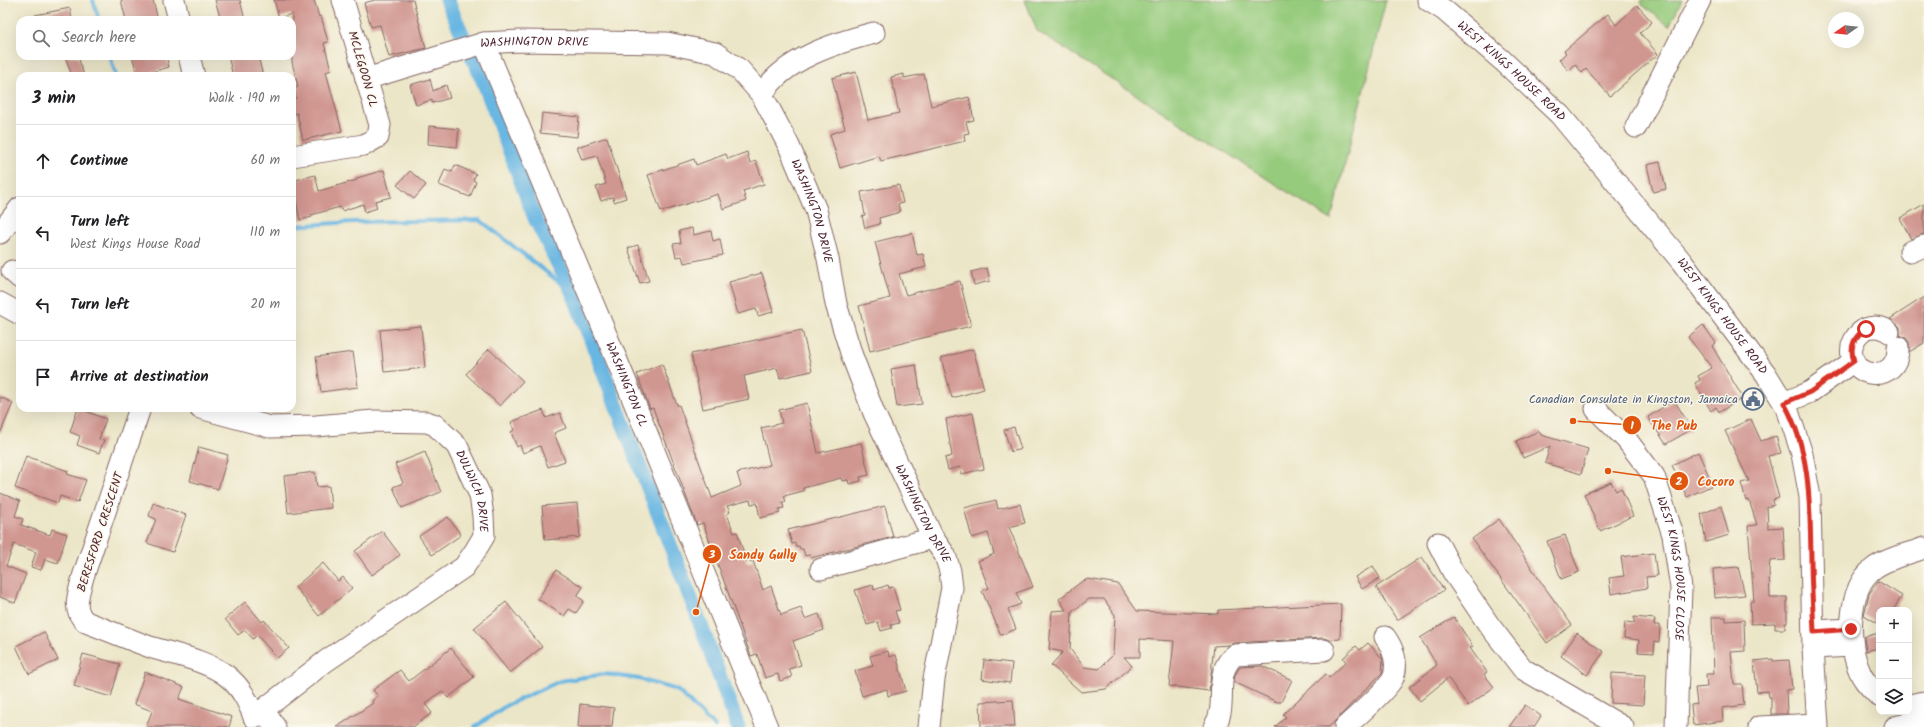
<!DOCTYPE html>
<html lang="en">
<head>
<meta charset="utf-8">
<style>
	:root { --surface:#fff; --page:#f2f2f2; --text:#202124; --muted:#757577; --line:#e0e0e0 }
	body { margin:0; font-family:Kalam,sans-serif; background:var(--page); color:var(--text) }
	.controls { position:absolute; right:12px; bottom:12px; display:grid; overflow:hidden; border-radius:8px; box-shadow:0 4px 16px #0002 }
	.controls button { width:36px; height:36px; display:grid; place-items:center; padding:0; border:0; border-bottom:1px solid var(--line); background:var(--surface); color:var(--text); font:20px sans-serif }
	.compass { position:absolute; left:1828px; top:12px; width:36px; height:36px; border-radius:50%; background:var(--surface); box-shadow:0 4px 16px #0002; rotate:256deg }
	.stop { position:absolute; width:12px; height:12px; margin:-9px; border:3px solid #d93025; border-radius:50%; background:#fff }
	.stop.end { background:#d93025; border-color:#fff; box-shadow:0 1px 4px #0008 }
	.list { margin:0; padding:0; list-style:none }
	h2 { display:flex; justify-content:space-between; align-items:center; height:52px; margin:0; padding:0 16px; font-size:17px }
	h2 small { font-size:13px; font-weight:400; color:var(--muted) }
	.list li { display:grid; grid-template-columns:26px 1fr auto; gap:12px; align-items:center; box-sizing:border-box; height:72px; padding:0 16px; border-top:1px solid var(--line) }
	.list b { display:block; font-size:15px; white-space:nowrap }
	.list p { margin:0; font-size:13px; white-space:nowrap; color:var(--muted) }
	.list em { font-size:13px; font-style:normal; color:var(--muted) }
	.icon { flex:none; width:22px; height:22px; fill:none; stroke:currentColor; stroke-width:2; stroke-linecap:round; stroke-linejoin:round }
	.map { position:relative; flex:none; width:1924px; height:727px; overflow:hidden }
	.search { position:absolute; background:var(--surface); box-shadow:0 4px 16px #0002; left:16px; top:16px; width:280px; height:44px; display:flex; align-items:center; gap:10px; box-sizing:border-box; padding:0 14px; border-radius:12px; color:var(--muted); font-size:15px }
	.panel { position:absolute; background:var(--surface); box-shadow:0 4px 16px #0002; left:16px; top:72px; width:280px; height:340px; border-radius:12px }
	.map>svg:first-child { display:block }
	.green { fill:#96cb7d; stroke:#707554 }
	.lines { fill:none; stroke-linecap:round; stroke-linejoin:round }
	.stream { stroke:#68b6e2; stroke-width:4 }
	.canal { stroke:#68b6e2; stroke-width:15 }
	.building { fill:#d09690; fill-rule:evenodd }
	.minor-casing { stroke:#836562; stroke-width:23 }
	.minor { stroke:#fff; stroke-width:21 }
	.route { stroke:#d93025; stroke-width:5 }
	.labels { text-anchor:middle; stroke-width:3; stroke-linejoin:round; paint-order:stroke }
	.street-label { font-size:12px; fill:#4a1f2b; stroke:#fbf7ec }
	.service-label { font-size:12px; fill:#4e5e75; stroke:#fbf7ec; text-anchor:end }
	.leader { fill:none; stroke:#e0560e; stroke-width:1.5 }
	.callout-dot { fill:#e0560e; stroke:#fbf7ec; stroke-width:1.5 }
	.mark-label { font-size:12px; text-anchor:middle; font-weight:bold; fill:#fff }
	.callout-label { font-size:13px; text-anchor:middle; font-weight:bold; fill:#e0560e; stroke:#fbf7ec; stroke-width:3; stroke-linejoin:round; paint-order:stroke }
</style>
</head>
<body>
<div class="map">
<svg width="1924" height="727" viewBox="0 0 1924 727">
	<rect width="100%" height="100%" fill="#fbf7ec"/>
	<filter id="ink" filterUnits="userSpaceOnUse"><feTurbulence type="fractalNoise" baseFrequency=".025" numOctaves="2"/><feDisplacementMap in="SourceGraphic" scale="8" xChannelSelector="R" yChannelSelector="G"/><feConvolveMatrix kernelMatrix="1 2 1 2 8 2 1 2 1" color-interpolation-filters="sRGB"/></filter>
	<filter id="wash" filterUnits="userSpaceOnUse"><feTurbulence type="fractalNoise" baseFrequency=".012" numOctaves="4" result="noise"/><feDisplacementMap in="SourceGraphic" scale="16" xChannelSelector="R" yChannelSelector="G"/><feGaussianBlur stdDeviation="0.9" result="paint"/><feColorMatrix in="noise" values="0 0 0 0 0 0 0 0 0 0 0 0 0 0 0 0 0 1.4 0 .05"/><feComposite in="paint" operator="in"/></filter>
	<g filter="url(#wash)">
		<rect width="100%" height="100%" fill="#ece6c8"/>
		<g class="green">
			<polygon points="1025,0 1386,0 1331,220 1037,31"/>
			<polygon points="1641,0 1682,0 1669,26 1640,3"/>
		</g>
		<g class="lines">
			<g class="stream">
				<polyline points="93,0 99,20"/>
				<polyline points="110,56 116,76"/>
				<polyline points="292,226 353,222 480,220 573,293"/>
				<polyline points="475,727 507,705 560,681 605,674 639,679 677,690 715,727"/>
			</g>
			<polyline class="canal" points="447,0 484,83 535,218 573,293 696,612 738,727"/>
		</g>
		<g id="blocks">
			<g class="building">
				<polygon points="121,0 153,0 158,20 126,20"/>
				<polygon points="215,0 240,0 245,20 221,20"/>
				<polygon points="274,0 314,0 319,17 321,16 328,42 324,43 331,70 326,72 342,131 303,140 297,113 292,114 292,99 296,98 293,88 298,87 292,62 292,14 279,18"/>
				<polygon points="375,0 413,0 426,48 389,57 380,25 371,27 364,3"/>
				<polygon points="1637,5 1652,22 1640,33 1658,54 1610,96 1586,69 1582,73 1575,64 1569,71 1559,60 1566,53 1564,51 1608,14 1616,25"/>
				<polygon points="70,8 72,20 35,20 35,15"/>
				<polygon points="65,56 78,56 84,76 72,76"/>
				<polygon points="132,56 166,56 169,67 138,76"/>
				<polygon points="228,56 258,56 263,76 233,76"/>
				<polygon points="856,72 868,120 899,113 891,77 904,74 904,78 924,74 931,106 969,97 974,120 966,122 969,133 964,134 965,141 881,161 879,156 840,168 830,134 845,129 832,78"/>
				<polygon points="430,79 433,91 446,85 450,98 432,103 432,100 416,105 410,85"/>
				<polygon points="542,113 579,117 577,137 540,133"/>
				<polygon points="429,126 459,129 457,147 428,144"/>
				<polygon points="607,137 626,198 614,202 613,197 601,201 596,187 606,184 597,156 582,160 577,147"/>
				<polygon points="747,152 750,163 756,161 764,184 743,191 746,201 723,209 718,194 661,212 648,175 694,159 696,165 726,154 728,159"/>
				<polygon points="1660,162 1666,189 1653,192 1647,165"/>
				<polygon points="455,165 476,174 473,180 476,182 470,197 439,185 445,169 452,172"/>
				<polygon points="384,170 391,197 375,201 377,208 365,212 363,204 342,211 340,207 311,215 312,217 300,220 292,181 315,175 319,191 357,180 357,178"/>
				<polygon points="410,171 426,185 414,199 397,185"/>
				<polygon points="899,185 903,203 898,204 900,212 879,218 880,224 865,228 862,216 865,215 861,192"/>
				<polygon points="1924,204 1924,234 1911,239 1900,218"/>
				<polygon points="692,228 693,235 711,231 713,241 720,239 723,255 684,263 682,256 676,257 673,244 681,243 679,231"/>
				<polygon points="912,233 917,255 923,254 926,267 899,274 906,295 960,281 971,326 870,351 859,306 890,298 875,242"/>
				<polygon points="638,245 649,281 640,283 628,248"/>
				<polygon points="987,268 990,281 974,285 971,272"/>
				<polygon points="762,273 773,312 758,316 756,309 738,314 729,282"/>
				<polygon points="1924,297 1924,343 1909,352 1909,342 1906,338 1900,335 1900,327 1890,319"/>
				<polygon points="1703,325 1716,343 1712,346 1743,398 1719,412 1716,407 1711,411 1695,383 1700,380 1698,376 1712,368 1688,337"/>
				<polygon points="421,326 425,368 384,372 380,330"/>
				<polygon points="802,330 812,371 780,378 777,368 744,376 749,399 703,409 691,354"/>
				<polygon points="489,349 523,381 500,406 466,374"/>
				<polygon points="973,349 984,389 952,398 941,358"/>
				<polygon points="353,352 358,387 321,392 316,357"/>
				<polygon points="662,364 677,405 679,405 712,498 741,486 737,473 770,465 761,428 782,423 779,410 807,403 818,453 861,443 869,475 860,477 861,481 849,484 848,480 842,481 841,478 803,488 803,491 784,496 786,502 782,502 784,508 779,509 780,513 760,518 757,503 751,504 750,500 727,506 730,512 727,514 734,533 737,532 747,563 753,561 763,590 771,586 781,615 801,608 805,619 819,614 824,630 793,641 801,665 789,669 792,677 780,681 778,674 765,678 757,654 751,656 703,523 697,525 653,408 650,409 637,374"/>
				<polygon points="916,365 922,404 897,407 891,369"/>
				<polygon points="0,397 13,403 0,434"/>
				<polygon points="1674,400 1692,429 1666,444 1648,417"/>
				<polygon points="78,408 106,419 99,439 104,440 99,453 77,445 80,436 70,432"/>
				<polygon points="543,410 546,418 560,413 566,428 554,433 565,461 548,467 540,446 523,453 520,445 517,447 511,432 514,430 511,422"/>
				<polygon points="973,413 984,469 961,474 960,467 948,470 945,458 952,456 946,419"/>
				<polygon points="1751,419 1761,441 1776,436 1781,453 1768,456 1779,498 1773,500 1774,505 1767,507 1768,528 1783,527 1785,560 1770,561 1769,570 1770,597 1787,597 1787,623 1785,623 1785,629 1775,629 1775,623 1751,624 1750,601 1754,601 1748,526 1757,525 1749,500 1746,501 1741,483 1749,481 1725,431"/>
				<polygon points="1014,427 1021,449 1011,452 1004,430"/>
				<polygon points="1539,431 1541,435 1588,449 1581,474 1545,463 1550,446 1523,458 1516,441"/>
				<polygon points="199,447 228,455 218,489 190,481"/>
				<polygon points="425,452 441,492 402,508 393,487 403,483 395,464"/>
				<polygon points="1698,452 1713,485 1687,497 1672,465"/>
				<polygon points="26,456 68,471 67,474 86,480 78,502 60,496 58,503 15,488"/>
				<polygon points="315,472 317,487 329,486 331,508 288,513 284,476"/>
				<polygon points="1611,482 1616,491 1621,488 1633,516 1600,531 1584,494"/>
				<polygon points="0,493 20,501 15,516 23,519 21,525 50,535 52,529 67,534 58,563 45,559 41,570 31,567 36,552 14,544 6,566 26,574 15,603 0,597"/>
				<polygon points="996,500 998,509 1020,504 1025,523 1009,527 1033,587 1016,593 1021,604 1008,609 1016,629 1001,635 982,591 989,588 978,561 994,554 988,533 972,538 964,508"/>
				<polygon points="153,503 186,515 173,552 147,543 156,519 149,516"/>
				<polygon points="577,503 580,537 545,540 542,506"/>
				<polygon points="885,506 893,537 811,558 810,555 805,556 803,549 800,549 799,546 796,547 795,543 792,544 788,530"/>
				<polygon points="1721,506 1729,535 1706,542 1701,514"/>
				<polygon points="448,517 461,535 432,555 419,536"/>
				<polygon points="1499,519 1543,585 1572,625 1547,643 1472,539"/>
				<polygon points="382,531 400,555 372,575 355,551"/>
				<polygon points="1565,535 1579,572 1561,579 1547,541"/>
				<polygon points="1654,553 1657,576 1646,577 1647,588 1611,594 1609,578 1624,576 1621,557"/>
				<polygon points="1422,557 1444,590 1397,620 1376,587"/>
				<polygon points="323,563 338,581 343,577 352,588 319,616 295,587"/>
				<polygon points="1373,566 1380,578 1362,589 1355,577"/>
				<polygon points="1738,567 1745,595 1715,598 1713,569"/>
				<polygon points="556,570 583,587 577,596 584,601 576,613 569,609 564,616 538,599"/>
				<path d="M1088 579 1118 584 1137 611 1218 614V610L1341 604 1340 639 1330 640 1323 638 1234 643 1229 645 1214 646 1209 691 1169 686 1174 641 1140 639V657H1124L1132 666 1106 689 1081 692 1051 665 1063 652 1049 649 1052 611 1066 610 1059 599 1081 582ZM1089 599H1104L1115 615 1113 655 1099 669 1084 667 1070 649 1072 612Z"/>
				<polygon points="1878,581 1902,596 1893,610 1879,610 1879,624 1864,615 1869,594"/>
				<polygon points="873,585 874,590 888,585 889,588 893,587 900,610 895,611 899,623 891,625 892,628 881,631 878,622 867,625 855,590"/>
				<polygon points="245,602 262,622 264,620 289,648 277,658 257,635 253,639 245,630 238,635 225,619"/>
				<polygon points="506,602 542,647 510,673 474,628"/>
				<polygon points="1454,617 1473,647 1470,648 1487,672 1484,674 1494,687 1468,706 1448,678 1420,701 1409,687 1437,665 1420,638"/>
				<polygon points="1634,617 1655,619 1654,625 1660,625 1659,642 1655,641 1654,653 1638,652 1639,640 1624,638 1625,622 1634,623"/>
				<polygon points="1712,617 1726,617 1726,621 1744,620 1745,651 1731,652 1734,684 1742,684 1744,705 1722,708 1723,721 1693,725 1691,705 1697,704 1695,688 1707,687 1706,674 1714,674"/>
				<polygon points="44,632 58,660 29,674 16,646"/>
				<polygon points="1577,633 1604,652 1587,675 1561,656"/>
				<polygon points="1879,633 1879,648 1866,651 1864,637"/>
				<polygon points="1368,643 1383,659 1382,673 1329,727 1275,727 1286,717 1283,714 1326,674 1329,678 1346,662 1343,658 1356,646 1360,650"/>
				<polygon points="451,648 474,677 448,698 442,691 425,704 432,713 413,727 337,727 373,703 372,701 378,696 373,690 400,670 409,681"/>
				<polygon points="888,651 889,657 896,655 906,691 888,696 887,689 862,696 855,671 873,666 870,656"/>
				<polygon points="83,654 120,664 111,697 74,686"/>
				<polygon points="1773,659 1773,661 1789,660 1792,689 1786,690 1787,714 1771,714 1771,697 1769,697 1768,691 1757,692 1754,661"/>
				<polygon points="984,660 1012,663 1010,683 982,679"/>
				<polygon points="1262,666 1292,680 1281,702 1277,702 1234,682 1235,675 1240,667"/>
				<polygon points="145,672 184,687 179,699 232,717 229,727 146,727 152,711 134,704"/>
				<polygon points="1612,673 1645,675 1643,705 1611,703"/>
				<polygon points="1013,700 1015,727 981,727 980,702"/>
				<polygon points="580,704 614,708 612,727 578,727"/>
				<polygon points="1525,705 1541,716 1534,727 1509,727"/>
			</g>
		</g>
	</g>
	<g filter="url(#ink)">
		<use href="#blocks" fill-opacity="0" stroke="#836562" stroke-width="1"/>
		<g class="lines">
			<g class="minor-casing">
				<g id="minor">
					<polyline points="174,0 179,20"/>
					<path id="s1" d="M1428 0 1444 10 1503 61 1560 115 1682 262 1766 374 1787 408 1802 454 1810 497 1813 648 1818 727"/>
					<path id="s2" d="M484 43 623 375 767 727"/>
					<polyline points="189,56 194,76"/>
					<path id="s3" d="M366 79 484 43 519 41 667 43 715 53 740 70 762 95 789 146 816 210 828 259 836 304 852 356 874 413 933 538 945 555 950 571 952 588 934 679 929 727"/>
					<path d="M762 95C783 59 835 43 874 33"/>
					<polyline points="1636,127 1700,0"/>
					<polyline points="292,156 364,145 378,137 380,125 343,0"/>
					<polyline points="0,233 20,208"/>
					<polyline points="1910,252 1924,246"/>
					<polyline points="12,271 20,278"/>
					<polyline points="0,303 20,314"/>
					<path d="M1889 332C1882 326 1873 326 1865 329 1858 333 1854 339 1852 346 1846 379 1899 386 1898 347"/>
					<polyline points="1784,403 1810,392 1854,361"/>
					<path d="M140 408 83 577C79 593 71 610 86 622 107 630 128 639 150 647 175 655 206 660 227 676 241 687 248 701 254 717"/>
					<path id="s4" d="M200 408 270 427 316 426 374 421 427 422 435 425 457 446 480 495 483 516 484 536 475 551 464 567 326 661 254 717"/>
					<path id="s5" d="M1596 409 1626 439 1654 476 1673 535 1681 588 1676 727"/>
					<polyline points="1438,543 1453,572 1489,625 1523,669 1623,727"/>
					<polyline points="821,569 933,538"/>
					<polyline points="1814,631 1851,629"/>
					<polyline points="1813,648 1852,646"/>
					<path d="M1879 696C1873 690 1863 681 1860 672 1847 644 1847 589 1873 569 1887 558 1908 554 1924 548"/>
					<polyline points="1909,705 1924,702"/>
					<polyline points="263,710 275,727"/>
					<path d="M1214 727C1230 705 1211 674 1235 655L1324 650"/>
					<path d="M1345 727C1354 719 1389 688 1393 678 1399 664 1393 648 1385 637"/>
					<polyline points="1759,727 1817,724"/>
					<polyline points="1895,727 1924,720"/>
				</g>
			</g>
			<use href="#minor" class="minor"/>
		</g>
	</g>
	<g class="lines" filter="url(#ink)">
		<path class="route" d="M1851 629 1814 632C1813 607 1811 583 1811 558 1810 507 1811 450 1784 403L1810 392 1854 361C1849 347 1854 336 1866 329"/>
	</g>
	<defs>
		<g id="civic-ring" transform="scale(1.15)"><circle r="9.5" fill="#fbf7ec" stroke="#5c6f8a" stroke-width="1.5"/><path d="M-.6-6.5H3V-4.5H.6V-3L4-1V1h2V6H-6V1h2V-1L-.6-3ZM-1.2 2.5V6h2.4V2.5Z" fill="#5c6f8a"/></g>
	</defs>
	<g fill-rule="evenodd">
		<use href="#civic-ring" x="1753" y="399"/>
	</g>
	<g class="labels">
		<g class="street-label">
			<text dy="4" stroke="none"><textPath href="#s3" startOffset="174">WASHINGTON DRIVE</textPath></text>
			<text transform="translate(363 69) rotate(74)" y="4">MCLEGOON CL</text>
			<text dy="4" stroke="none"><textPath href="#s1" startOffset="110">WEST KINGS HOUSE ROAD</textPath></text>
			<text dy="4" stroke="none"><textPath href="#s3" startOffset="546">WASHINGTON DRIVE</textPath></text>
			<text dy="4" stroke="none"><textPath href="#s1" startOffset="434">WEST KINGS HOUSE ROAD</textPath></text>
			<text dy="4" stroke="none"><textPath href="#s2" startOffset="370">WASHINGTON CL</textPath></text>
			<text dy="4" stroke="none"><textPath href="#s4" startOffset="317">DULWICH DRIVE</textPath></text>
			<text dy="4" stroke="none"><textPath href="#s3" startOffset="870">WASHINGTON DRIVE</textPath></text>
			<text transform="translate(100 532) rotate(-72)" y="4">BERESFORD CRESCENT</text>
			<text dy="4" stroke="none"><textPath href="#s5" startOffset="184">WEST KINGS HOUSE CLOSE</textPath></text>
		</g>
		<g class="service-label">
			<text x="1738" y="403">Canadian Consulate in Kingston, Jamaica</text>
		</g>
	</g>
	<path class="leader" d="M1573 421L1632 425M1608 471L1679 481M696 612L712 554"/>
	<g class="callout-dot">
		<circle cx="1573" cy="421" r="4"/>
		<circle cx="1608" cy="471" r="4"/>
		<circle cx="696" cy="612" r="4"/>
		<circle cx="1632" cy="425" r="10"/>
		<circle cx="1679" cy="481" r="10"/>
		<circle cx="712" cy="554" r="10"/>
	</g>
	<g class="mark-label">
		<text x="1632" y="429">1</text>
		<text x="1679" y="485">2</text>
		<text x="712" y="558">3</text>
	</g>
	<g class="callout-label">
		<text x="1674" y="430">The Pub</text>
		<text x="1716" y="486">Cocoro</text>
		<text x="763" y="559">Sandy Gully</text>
	</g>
</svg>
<div class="controls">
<button>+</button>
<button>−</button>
<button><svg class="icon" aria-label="layers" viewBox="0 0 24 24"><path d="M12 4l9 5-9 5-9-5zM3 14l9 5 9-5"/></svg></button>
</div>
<svg class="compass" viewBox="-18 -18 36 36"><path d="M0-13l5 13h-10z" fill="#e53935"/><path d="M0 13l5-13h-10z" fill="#757577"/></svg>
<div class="stop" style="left:1866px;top:329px"></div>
<div class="stop end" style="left:1851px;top:629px"></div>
<div class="search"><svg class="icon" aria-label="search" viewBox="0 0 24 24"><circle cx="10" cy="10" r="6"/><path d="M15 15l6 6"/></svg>Search here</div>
<section class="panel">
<h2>3 min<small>Walk · 190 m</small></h2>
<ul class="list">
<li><svg class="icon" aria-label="ahead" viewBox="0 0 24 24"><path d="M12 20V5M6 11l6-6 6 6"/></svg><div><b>Continue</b></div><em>60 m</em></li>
<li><svg class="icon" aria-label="left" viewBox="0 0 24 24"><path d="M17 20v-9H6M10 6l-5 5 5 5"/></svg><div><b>Turn left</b><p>West Kings House Road</p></div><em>110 m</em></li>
<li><svg class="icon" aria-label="left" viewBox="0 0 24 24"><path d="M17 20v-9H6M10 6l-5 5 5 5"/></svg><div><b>Turn left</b></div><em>20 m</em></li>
<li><svg class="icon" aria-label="arrive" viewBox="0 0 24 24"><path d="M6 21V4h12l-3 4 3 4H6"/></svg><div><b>Arrive at destination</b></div></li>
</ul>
</section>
</div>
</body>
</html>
